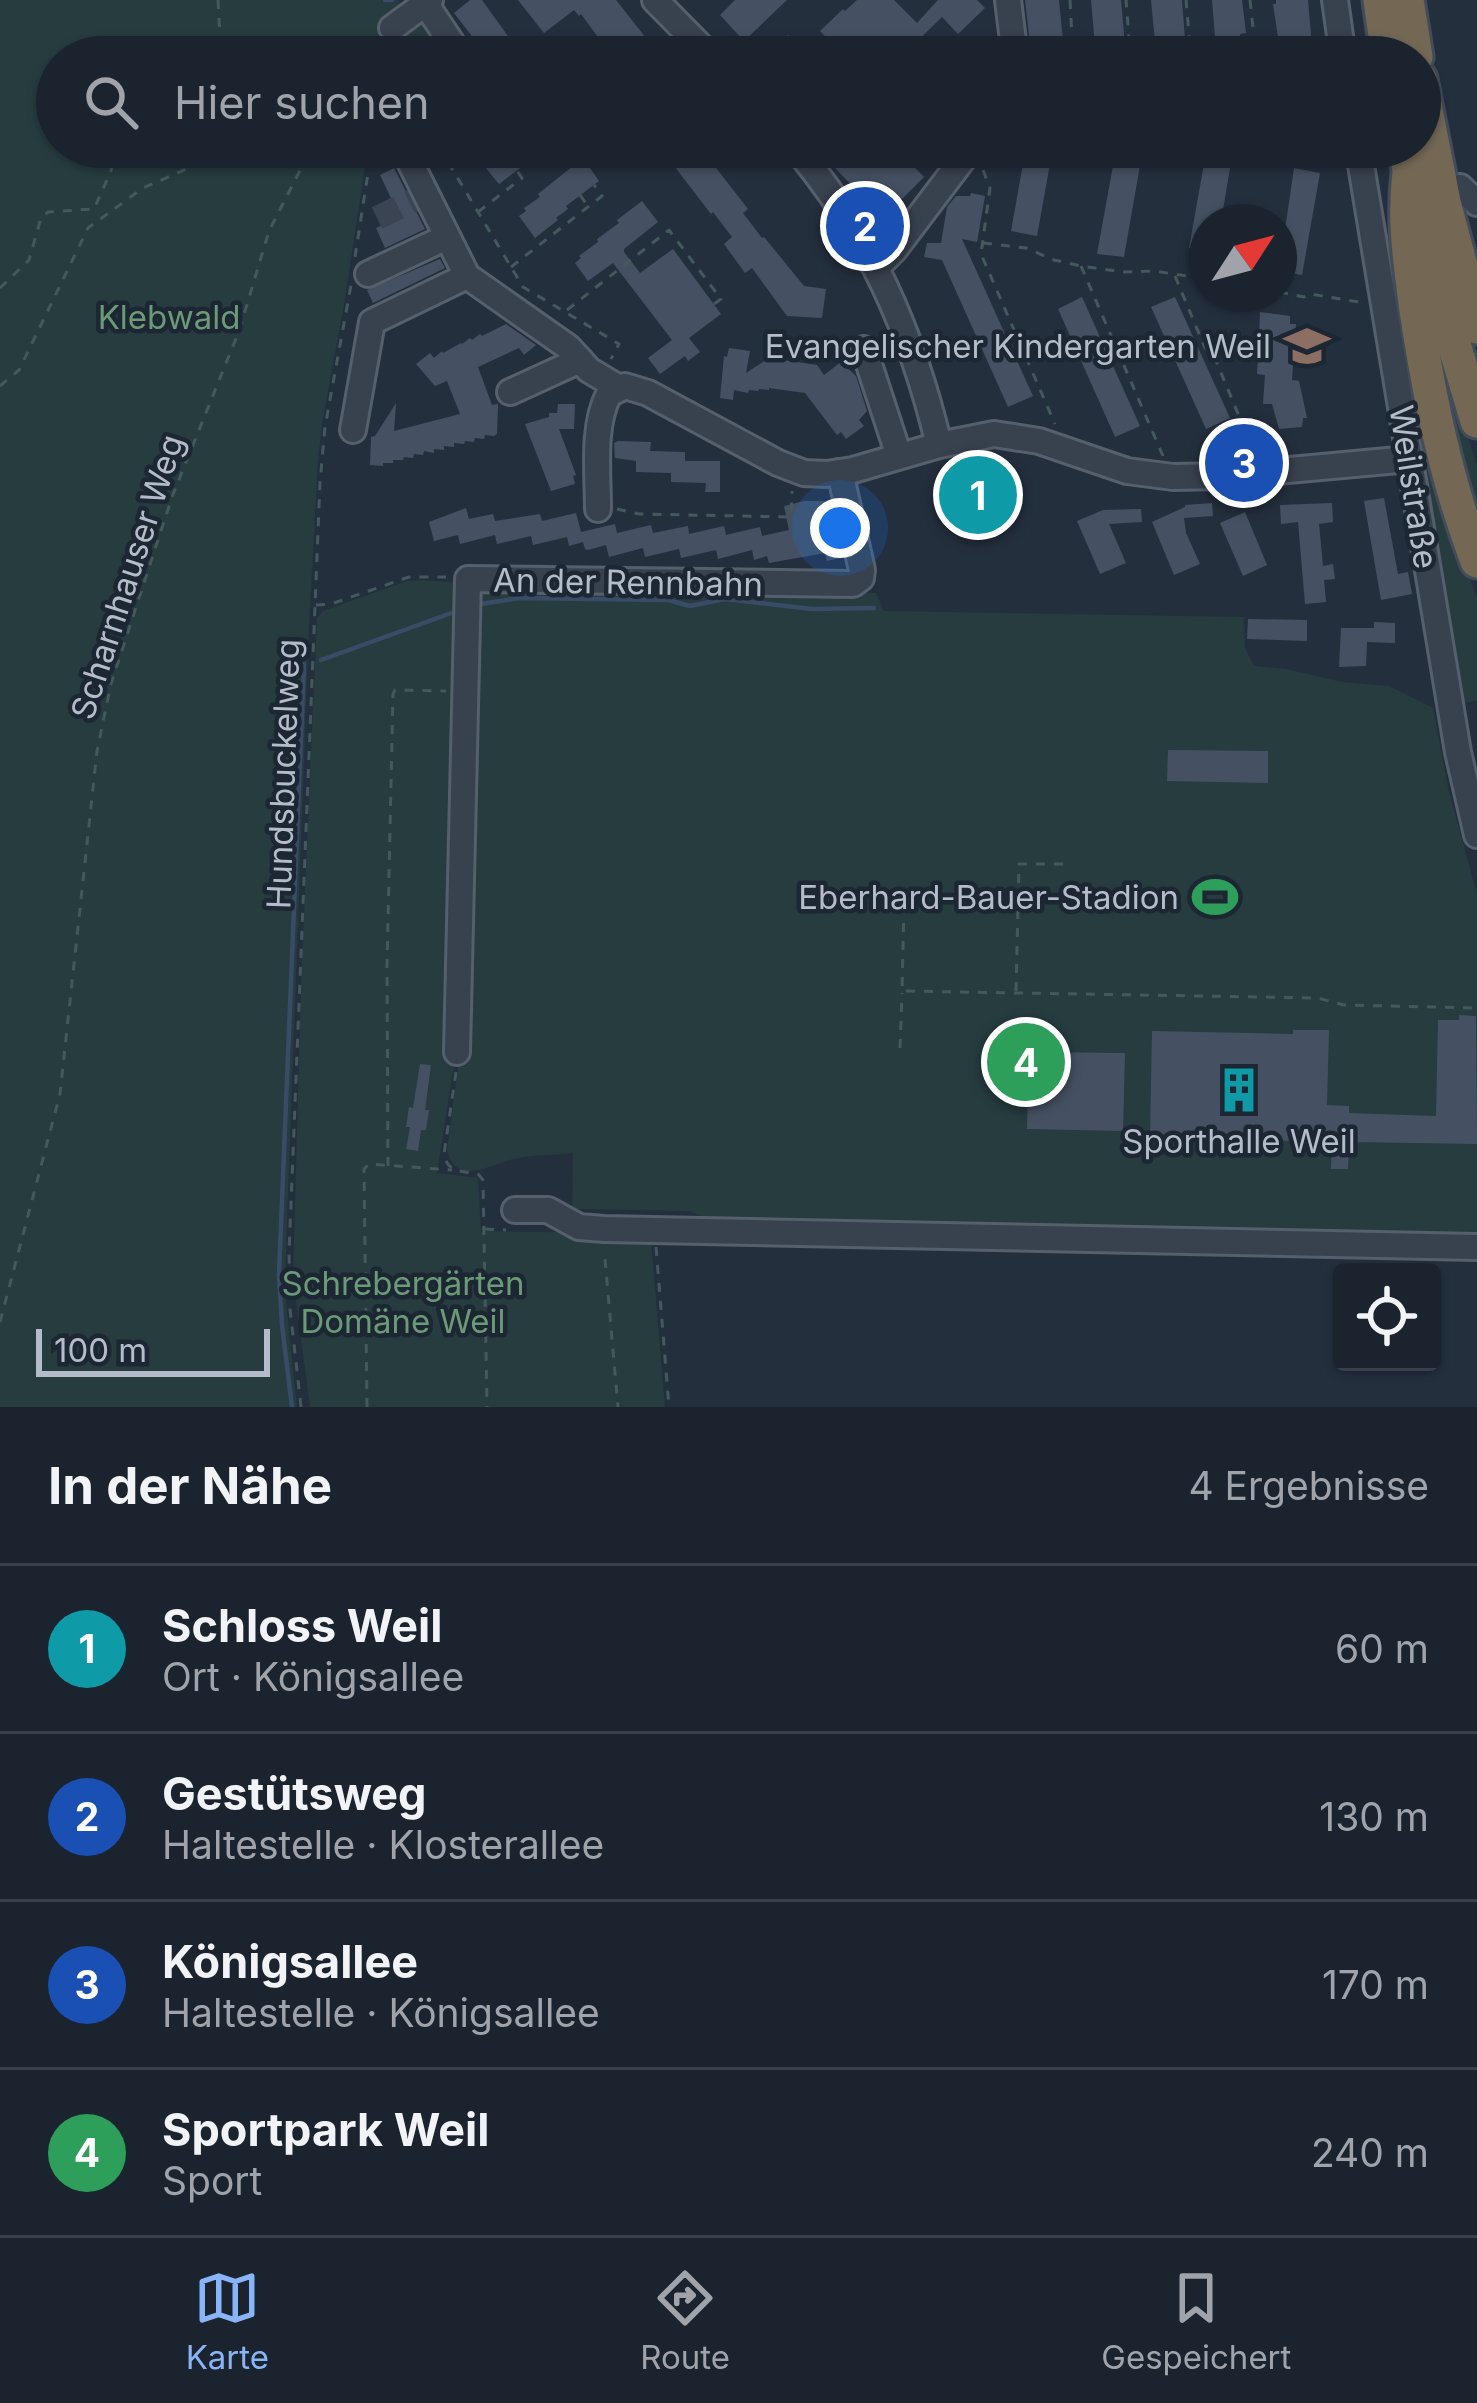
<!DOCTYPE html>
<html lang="de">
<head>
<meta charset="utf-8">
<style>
	:root { --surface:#1b232e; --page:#282f3a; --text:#f1f3f6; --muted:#a0a4aa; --line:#39404a; --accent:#8ab4f8 }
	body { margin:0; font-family:Inter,sans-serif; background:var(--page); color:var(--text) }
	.controls { position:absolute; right:36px; bottom:36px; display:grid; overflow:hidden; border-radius:12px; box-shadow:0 3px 9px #0004 }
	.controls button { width:108px; height:108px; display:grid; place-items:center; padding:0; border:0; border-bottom:3px solid var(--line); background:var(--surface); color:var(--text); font:60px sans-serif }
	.compass { position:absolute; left:1189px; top:204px; width:108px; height:108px; border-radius:50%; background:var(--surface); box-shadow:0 3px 9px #0004; rotate:54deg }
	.scale { position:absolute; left:36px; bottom:30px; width:234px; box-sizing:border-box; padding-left:12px; border:6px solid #b4bcc9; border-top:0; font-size:33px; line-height:42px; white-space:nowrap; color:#b4bcc9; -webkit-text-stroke:9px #1d2633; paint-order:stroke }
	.you { position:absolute; left:840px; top:528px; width:42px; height:42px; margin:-30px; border:9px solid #fff; border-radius:50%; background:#1a73e8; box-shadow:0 0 0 18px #1a73e833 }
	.badge { display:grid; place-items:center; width:78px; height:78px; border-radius:50%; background:var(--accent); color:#fff; font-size:39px; font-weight:700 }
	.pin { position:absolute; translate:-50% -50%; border:6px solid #fff; box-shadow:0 3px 12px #0006 }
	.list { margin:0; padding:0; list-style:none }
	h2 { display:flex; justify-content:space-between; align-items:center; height:156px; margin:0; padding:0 48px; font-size:51px }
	h2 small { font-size:39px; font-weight:400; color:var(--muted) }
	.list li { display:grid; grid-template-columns:78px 1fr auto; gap:36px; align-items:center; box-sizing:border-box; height:168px; padding:0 48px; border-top:3px solid var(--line) }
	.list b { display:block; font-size:45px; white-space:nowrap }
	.list p { margin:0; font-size:39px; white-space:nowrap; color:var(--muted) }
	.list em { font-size:39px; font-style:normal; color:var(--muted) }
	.icon { flex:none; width:66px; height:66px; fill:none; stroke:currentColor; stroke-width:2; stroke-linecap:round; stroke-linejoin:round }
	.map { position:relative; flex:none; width:1477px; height:1407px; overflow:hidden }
	.search { position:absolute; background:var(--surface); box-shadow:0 3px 9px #0004; left:36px; right:36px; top:36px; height:132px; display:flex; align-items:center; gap:30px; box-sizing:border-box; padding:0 42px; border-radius:66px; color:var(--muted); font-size:45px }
	.sheet { height:828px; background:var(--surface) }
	nav { display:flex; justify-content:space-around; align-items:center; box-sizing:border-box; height:168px; border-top:3px solid var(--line); background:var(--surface); font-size:33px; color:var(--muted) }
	nav a { display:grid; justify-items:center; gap:6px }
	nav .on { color:var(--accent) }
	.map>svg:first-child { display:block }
	.green { fill:#263c3f }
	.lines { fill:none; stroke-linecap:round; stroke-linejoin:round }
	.stream { stroke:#394c67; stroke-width:4.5 }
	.building { fill:#455162 }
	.minor-tunnel { stroke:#3a4453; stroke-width:24; stroke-dasharray:24 12; stroke-linecap:butt }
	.minor-casing { stroke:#565f6c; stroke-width:30 }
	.highway-casing { stroke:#434c59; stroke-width:39 }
	.path { stroke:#44595c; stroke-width:3; stroke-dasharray:9 9; stroke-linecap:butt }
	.minor { stroke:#38414e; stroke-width:24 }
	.highway { stroke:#746855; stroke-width:33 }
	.labels { text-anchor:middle; stroke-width:9; stroke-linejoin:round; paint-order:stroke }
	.park-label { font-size:33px; fill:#6b9a76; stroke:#1d2633 }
	.poi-label { font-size:33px; fill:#b4bcc9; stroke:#1d2633; text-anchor:end }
	.street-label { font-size:33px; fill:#b4bcc9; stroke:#1d2633 }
</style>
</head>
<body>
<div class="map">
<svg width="1477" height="1407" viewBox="0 0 1477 1407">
	<rect width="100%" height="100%" fill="#242f3e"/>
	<g class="green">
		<polygon points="0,0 398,0 407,11 385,28 364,50 368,57 57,57 57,147 368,147 345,299 322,424 318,461 309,625 287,1221 285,1291 297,1407 0,1407"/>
		<polygon points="420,13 455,57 392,57 389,40"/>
		<polygon points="1422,277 1449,380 1477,465 1477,536"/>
		<polygon points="1429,445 1456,544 1477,598 1477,701 1462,703 1415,447"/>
		<polygon points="423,580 461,583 450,1050 446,1055 454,1064 437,1173 478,1178 481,1231 613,1233 651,1240 665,1407 310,1407 293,1278 301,984 317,618 323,611 407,581"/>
		<path d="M480 585 876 593 884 611 1244 617 1245 648 1254 666 1286 669 1342 682 1389 686 1433 708 1449 792 1477 894V1242L711 1225 704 1217 689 1211 572 1209 573 1153C553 1155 532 1155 513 1159 490 1165 456 1187 447 1150L461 1044 470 709Z"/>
	</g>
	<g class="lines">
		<g class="stream">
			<polyline points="385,0 392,0"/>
			<polyline points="474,605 520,598 668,600 690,606 725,599 812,609 874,608"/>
			<polyline points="321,660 457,611"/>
			<polyline points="292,1407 282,1325 279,1274 304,664"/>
		</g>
	</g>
	<g class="building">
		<polygon points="470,0 482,0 523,57 488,57 454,13"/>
		<polygon points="518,0 616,0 661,57 587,57 603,44 581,14 579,16 574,10 544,33"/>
		<polygon points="735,0 787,0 744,41 720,15"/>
		<polygon points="857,0 894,0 917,23 938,0 977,0 985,8 958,34 942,17 901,57 845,57 820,31 843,9 845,11"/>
		<polygon points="1025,0 1059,0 1063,41 1030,44"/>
		<polygon points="1091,0 1121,0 1125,45 1119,45 1120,57 1096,57"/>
		<polygon points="1151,0 1182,0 1185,39 1180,40 1181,57 1151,57 1150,43 1155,42"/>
		<polygon points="1212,0 1242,0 1246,33 1240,34 1242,57 1212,57 1210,37 1215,36"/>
		<polygon points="1276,0 1308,0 1313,57 1281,57 1273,4 1276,4"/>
		<polygon points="788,35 810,57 766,57"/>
		<polygon points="498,147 548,147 499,184 480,161"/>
		<polygon points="670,147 696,147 701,153 703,151 748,209 743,213 762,238 764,237 804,286 826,289 822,318 787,316 752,268 745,273 724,244 732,237 713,212 711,214 668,158"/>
		<polygon points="852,147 869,147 890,168 901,158 906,163 908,161 924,177 900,201 906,207 891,225 833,166"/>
		<polygon points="1026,147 1053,147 1037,236 1011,231"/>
		<polygon points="1207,147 1233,150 1221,222 1207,222 1207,251 1189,248"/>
		<polygon points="1116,149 1142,154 1124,257 1097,254"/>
		<polygon points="583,158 599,181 566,206 568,209 556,218 558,220 535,238 519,216 526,211 524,208 540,197 538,194"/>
		<polygon points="394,168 425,229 385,248 376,228 400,217 380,175"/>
		<polygon points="1294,168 1320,173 1302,275 1279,271"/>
		<polygon points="971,193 985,196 977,242 962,239 1033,396 1008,407 942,260 924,257 927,243 941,243 947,207 956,196 970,196"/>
		<polygon points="642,201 658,222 624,249 624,252 640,273 673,249 721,314 689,338 700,352 688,361 685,356 660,374 648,358 672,340 613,263 588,281 575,263 581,258 579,256 598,242 597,239 619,223 617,220"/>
		<polygon points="440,259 445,268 373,303 367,290"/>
		<polygon points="1082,297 1140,426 1115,437 1058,309"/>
		<polygon points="1175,297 1230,418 1206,429 1151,307"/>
		<polygon points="1260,312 1290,316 1290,324 1296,324 1292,380 1299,381 1307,418 1303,418 1302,427 1279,429 1272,404 1263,404 1265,375 1257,374 1258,354 1254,353 1254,338 1259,338"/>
		<polygon points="506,324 536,345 524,355 519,348 478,367 492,405 498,404 497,434 494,436 485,435 484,439 475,438 474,442 465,441 464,444 454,443 454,447 444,446 444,450 434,449 434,453 424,451 423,455 414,454 413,458 404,457 403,460 393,460 393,463 383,463 383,466 370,465 371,437 375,436 396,403 394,431 460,414 447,381 435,386 416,364 430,353 434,358 442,351 443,353 461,343 462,344 470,338 472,340 480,334 482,336"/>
		<polygon points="729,348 750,351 746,373 769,358 817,365 824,375 841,362 856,376 867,411 859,420 864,426 846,439 841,432 837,435 805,393 769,388 769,390 759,389 758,391 749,390 748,393 734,390 733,400 720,398 724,356 727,357"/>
		<polygon points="558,404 575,404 574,429 559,429 576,475 573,476 575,484 551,491 525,424 549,417 549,413 557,413"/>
		<polygon points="618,441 651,442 650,451 685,452 685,461 720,461 720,492 705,492 706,483 671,482 671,473 636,472 636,461 615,458 614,443"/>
		<polygon points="1002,466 1006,519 954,523 949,470"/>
		<polygon points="1384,498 1398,574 1408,572 1412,594 1381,600 1364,501"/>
		<polygon points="804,501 830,501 833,515 830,515 840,558 827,561 825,553 769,563 767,556 754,560 752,550 718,559 716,550 681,558 679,549 645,557 643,548 609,557 606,545 588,550 585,549 583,542 569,546 567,537 533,545 531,536 497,544 495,535 460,544 458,535 434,541 429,522 466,508 469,519 493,514 495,521 540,514 542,521 576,513 581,532 615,524 617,533 651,525 653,533 688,526 689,534 724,526 726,535 760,527 762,536 789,530 784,506"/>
		<polygon points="1212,503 1213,516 1184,518 1186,533 1200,564 1174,575 1152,522 1185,507 1185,505"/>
		<polygon points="1332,503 1333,522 1319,524 1323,566 1333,564 1335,579 1324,580 1326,602 1305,604 1298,522 1281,524 1280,505"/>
		<polygon points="1141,509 1142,522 1109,524 1126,563 1100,574 1077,521 1103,510"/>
		<polygon points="1245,512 1267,565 1243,576 1220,523"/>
		<polygon points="1248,619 1307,620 1307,641 1247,639"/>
		<polygon points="1374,622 1395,623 1395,643 1367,642 1366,666 1339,667 1341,628 1374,628"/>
		<polygon points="1168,750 1268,751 1268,783 1167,781"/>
		<polygon points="1459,1015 1476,1016 1477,1144 1349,1142 1348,1169 1331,1169 1332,1138 1292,1137 1292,1141 1150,1138 1152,1031 1293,1034 1293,1030 1329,1030 1327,1105 1349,1106 1349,1113 1436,1116 1438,1020 1459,1020"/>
		<polygon points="1029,1052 1125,1053 1123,1131 1027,1129"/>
		<polygon points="420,1064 431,1065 425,1110 429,1110 426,1130 421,1130 418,1151 406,1149 410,1127 406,1127 409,1107 413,1108"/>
	</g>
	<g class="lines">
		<polyline class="minor-tunnel" points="377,218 426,194"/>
		<g class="minor-casing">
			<g id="minor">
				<polyline points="655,0 711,57"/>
				<polyline points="1008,0 1015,57"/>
				<polyline points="1335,0 1343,57"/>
				<polyline points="425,3 461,57"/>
				<polyline points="392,28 430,0"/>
				<path d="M795 147C870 236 912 332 939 445"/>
				<polyline points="1358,147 1458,752 1477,835"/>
				<polyline points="403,148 467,276"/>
				<polyline points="1460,187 1477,203"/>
				<polyline points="877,267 894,250 972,147"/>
				<polyline points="368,274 447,237"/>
				<polyline points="864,349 899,456"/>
				<polyline points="510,392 580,360 589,370 619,388"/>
				<polyline points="353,430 372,322 467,276 568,347 580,360"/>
				<path d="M598 509C598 473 592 426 609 394L625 386 648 393 778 463 804 473 826 474 853 470 939 445 994 434 1039 441 1127 471 1173 477 1224 476 1409 459"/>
				<polyline points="457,1052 468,579 853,584 861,578 862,570 840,472"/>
				<polyline points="515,1210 548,1210 579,1227 604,1229 1477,1247"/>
			</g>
		</g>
		<g class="highway-casing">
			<g id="highway">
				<polyline points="1380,0 1388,57"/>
				<polyline points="1407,0 1416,57"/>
				<polyline points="1420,79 1444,202 1477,327"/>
				<polyline points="1404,147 1435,281 1477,421"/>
				<path d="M1409 173C1403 220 1410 264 1416 310 1429 396 1446 480 1477 561"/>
			</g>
		</g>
		<g class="path">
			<polyline points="218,0 221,57"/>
			<polyline points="1070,0 1073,57"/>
			<polyline points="1250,0 1255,46 1250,57"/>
			<polyline points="378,46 379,57"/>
			<polyline points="337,57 357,45 379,40"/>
			<polyline points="367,57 377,44"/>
			<polyline points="1126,57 1125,52 1130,51 1126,0"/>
			<polyline points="1186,57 1185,45 1190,45 1186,0"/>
			<polyline points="439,147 523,287 619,344 611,359"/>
			<polyline points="983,170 990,188 981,254 1055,424"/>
			<polyline points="580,195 587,205"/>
			<polyline points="478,212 522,178 517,171"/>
			<polyline points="983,243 1026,248 1054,260 1081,266 1123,272 1154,271 1207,279"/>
			<polyline points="355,257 372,147"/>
			<polyline points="1081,266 1163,456"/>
			<polyline points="511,267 602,196 594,185"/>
			<polyline points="1175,276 1205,348 1214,356 1254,452"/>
			<polyline points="0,288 29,260 41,218 48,212 94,209 111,171 115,147"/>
			<polyline points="1279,292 1304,297 1310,294 1365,303"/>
			<polyline points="567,310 669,230 721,299 714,304"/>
			<polyline points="0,386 19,370 88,228 143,188 237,147"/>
			<polyline points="617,509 639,514 791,517 792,491"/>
			<polyline points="316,605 331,604 409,577 446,577"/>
			<polyline points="904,905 902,991 1318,998 1344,1005 1477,1008"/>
			<polyline points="1016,991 1019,864 1064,864"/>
			<polyline points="900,1048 902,993"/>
			<path d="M456 1072 444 1154C447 1173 462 1171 478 1174L483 1180 487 1407"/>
			<polyline points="388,1166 387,967 393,694 395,690 446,691"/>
			<polyline points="485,1229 506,1230"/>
			<polyline points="656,1247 669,1407"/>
			<polyline points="605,1259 618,1407"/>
			<polyline points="0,1322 60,1094 97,751 111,684 172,497 239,331 269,231 312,147"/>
			<polyline points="301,1407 290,1309 289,1253 320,482 325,427 351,285"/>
			<polyline points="367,1407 364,1169 369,1164 452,1170"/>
		</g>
		<use href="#minor" class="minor"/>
		<use href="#highway" class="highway"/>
	</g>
	<defs>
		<g id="school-bare" transform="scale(3.6)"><path d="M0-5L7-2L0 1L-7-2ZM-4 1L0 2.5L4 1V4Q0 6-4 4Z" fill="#8d6e63" stroke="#1d2633" stroke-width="2.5" paint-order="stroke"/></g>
		<g id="stadium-bare" transform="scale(3.6)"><path d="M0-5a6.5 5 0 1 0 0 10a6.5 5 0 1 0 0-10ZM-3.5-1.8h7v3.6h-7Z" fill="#2e9e5b" stroke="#1d2633" stroke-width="2.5" paint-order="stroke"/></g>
		<g id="building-bare" transform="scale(3.6)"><path d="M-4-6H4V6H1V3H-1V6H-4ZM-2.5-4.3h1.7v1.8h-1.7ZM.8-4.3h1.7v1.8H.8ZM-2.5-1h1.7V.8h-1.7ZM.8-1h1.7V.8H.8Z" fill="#0f9aa8" stroke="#1d2633" stroke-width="2.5" paint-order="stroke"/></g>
	</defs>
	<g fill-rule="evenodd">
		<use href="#school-bare" x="1307" y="346"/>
		<use href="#stadium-bare" x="1215" y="897"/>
		<use href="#building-bare" x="1239" y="1090"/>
	</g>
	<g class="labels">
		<g class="park-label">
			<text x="169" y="329">Klebwald</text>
			<text x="403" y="1295">Schrebergärten<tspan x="403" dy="38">Domäne Weil</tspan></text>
		</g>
		<g class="poi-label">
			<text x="1271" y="358">Evangelischer Kindergarten Weil</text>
			<text x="1179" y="909">Eberhard-Bauer-Stadion</text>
			<text x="1239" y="1153" text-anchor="middle">Sporthalle Weil</text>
		</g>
		<g class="street-label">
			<text transform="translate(1414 487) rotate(81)" y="12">Weilstraße</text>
			<text transform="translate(127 577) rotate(-72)" y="12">Scharnhauser Weg</text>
			<text transform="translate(628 582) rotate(1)" y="12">An der Rennbahn</text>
			<text transform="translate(283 774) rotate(-88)" y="12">Hundsbuckelweg</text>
		</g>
	</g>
</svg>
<div class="controls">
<button><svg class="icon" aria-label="locate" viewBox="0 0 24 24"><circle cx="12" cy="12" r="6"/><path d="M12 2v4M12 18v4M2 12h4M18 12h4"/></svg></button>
</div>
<svg class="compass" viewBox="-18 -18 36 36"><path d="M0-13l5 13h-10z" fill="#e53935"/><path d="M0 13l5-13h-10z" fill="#a0a4aa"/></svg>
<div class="scale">100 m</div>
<div class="you"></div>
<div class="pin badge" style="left:978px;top:495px;background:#0f9aa8">1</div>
<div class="pin badge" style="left:865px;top:226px;background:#1a4fb4">2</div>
<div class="pin badge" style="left:1244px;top:463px;background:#1a4fb4">3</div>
<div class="pin badge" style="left:1026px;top:1062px;background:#2e9e5b">4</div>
<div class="search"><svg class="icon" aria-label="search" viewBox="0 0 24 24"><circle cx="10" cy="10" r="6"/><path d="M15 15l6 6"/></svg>Hier suchen</div>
</div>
<section class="sheet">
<h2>In der Nähe<small>4 Ergebnisse</small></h2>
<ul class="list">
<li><span class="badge" style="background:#0f9aa8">1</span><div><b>Schloss Weil</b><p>Ort · Königsallee</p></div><em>60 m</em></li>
<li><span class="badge" style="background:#1a4fb4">2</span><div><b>Gestütsweg</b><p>Haltestelle · Klosterallee</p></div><em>130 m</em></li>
<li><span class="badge" style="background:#1a4fb4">3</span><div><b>Königsallee</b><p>Haltestelle · Königsallee</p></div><em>170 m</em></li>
<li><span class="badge" style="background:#2e9e5b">4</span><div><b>Sportpark Weil</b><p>Sport</p></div><em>240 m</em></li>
</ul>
</section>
<nav>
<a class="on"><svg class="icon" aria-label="map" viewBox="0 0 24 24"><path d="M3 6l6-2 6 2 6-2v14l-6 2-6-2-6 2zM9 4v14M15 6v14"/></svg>Karte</a>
<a><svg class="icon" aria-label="directions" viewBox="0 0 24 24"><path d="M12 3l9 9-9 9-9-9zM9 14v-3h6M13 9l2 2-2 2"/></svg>Route</a>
<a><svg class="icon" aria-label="saved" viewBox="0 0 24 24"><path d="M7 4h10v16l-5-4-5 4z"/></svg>Gespeichert</a>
</nav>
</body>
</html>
